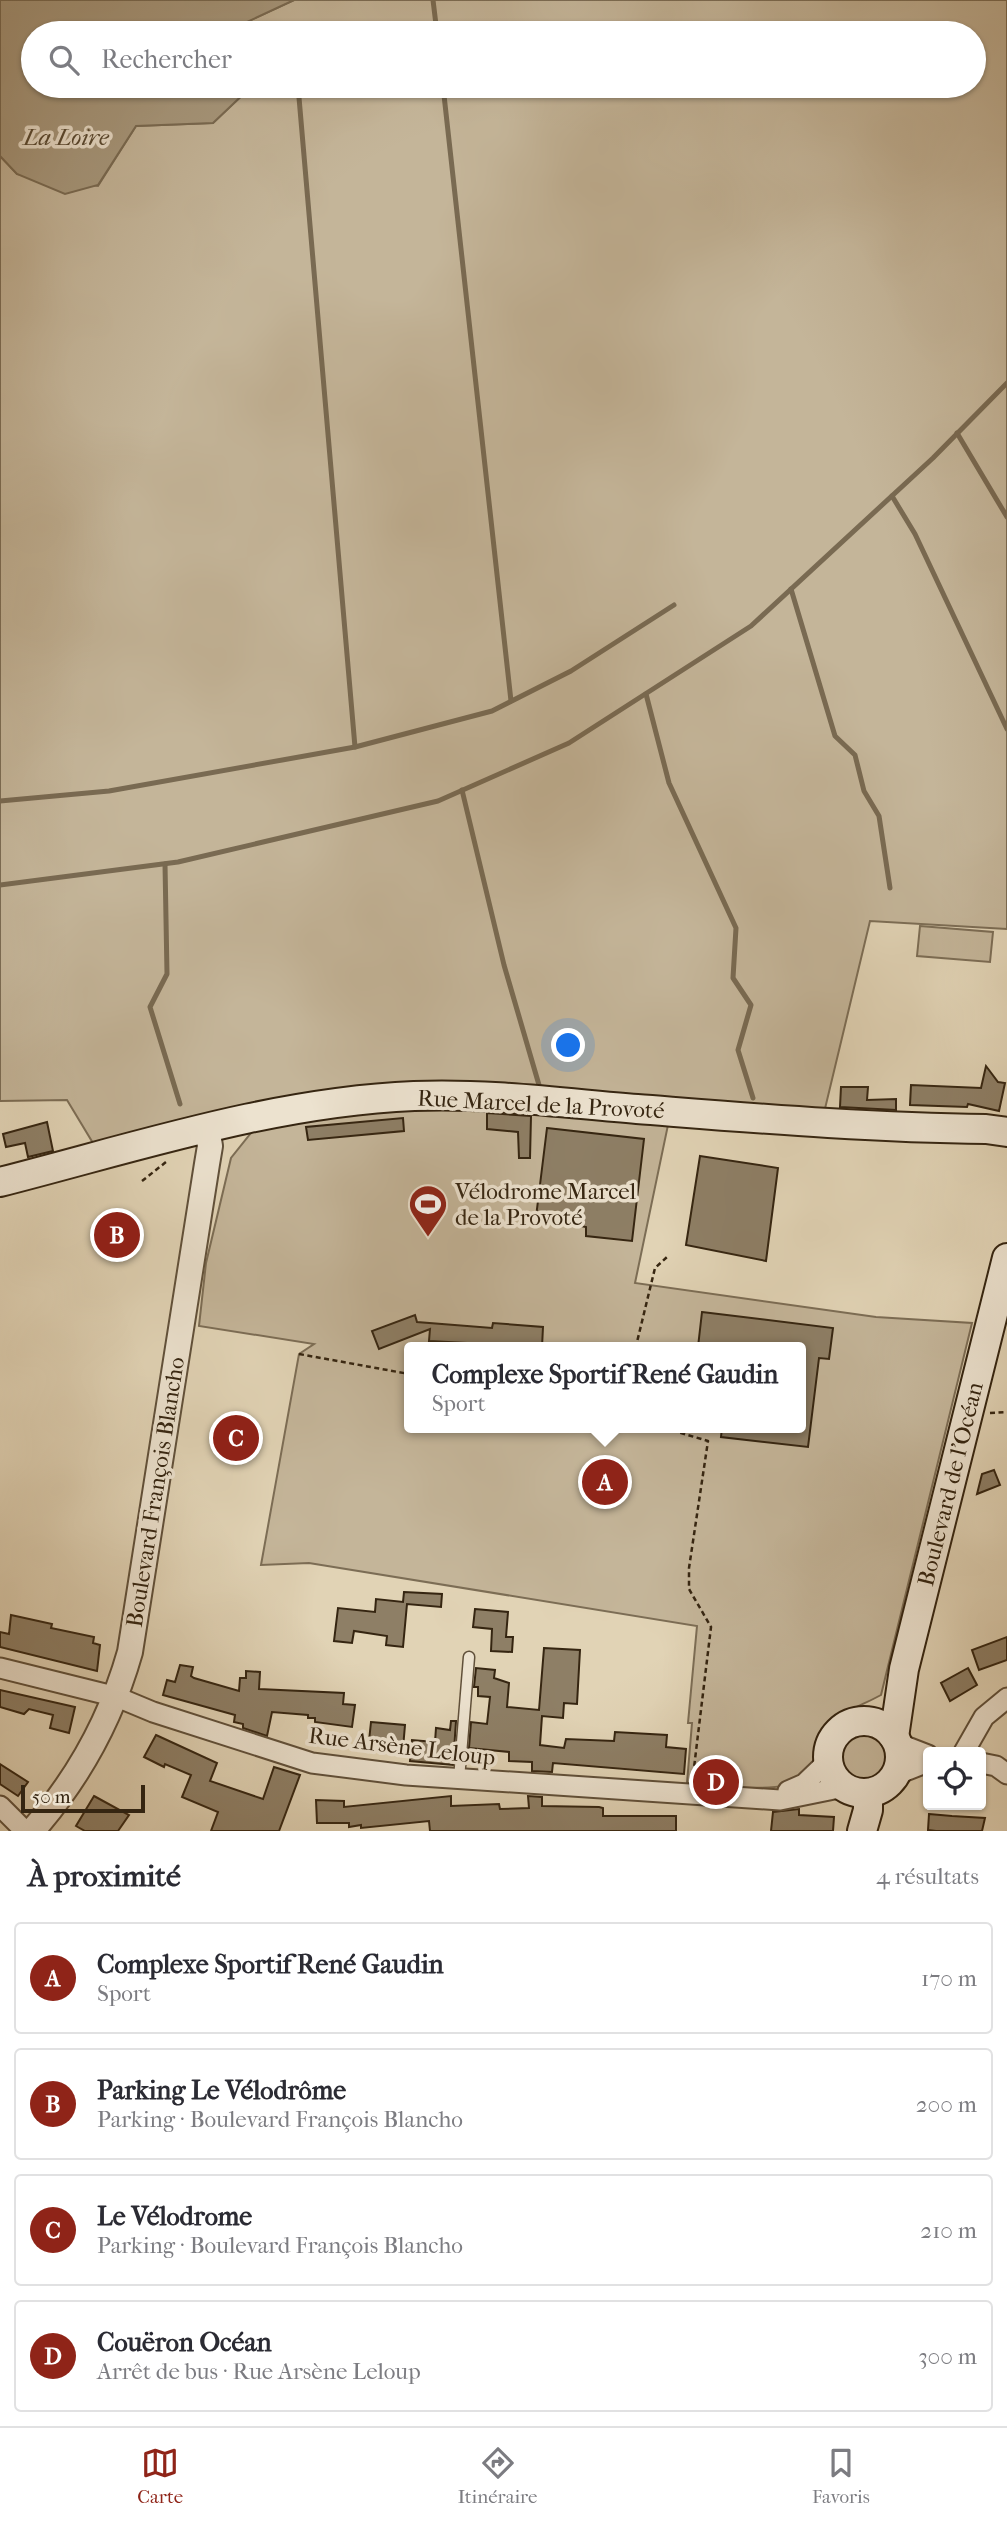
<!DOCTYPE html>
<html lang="fr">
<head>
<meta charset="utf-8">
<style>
	:root { --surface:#fff; --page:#f7f7f7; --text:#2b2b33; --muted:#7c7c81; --line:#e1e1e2; --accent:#8f2418 }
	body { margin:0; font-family:"IM FELL French Canon",serif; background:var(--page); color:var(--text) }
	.controls { position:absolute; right:21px; bottom:21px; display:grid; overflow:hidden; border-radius:7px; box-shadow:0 2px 5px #0004 }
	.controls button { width:63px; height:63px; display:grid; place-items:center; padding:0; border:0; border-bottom:2px solid var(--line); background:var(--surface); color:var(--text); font:35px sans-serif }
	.scale { position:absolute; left:21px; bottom:18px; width:124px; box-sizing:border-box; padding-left:7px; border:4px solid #352511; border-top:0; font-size:19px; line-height:24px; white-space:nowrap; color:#352511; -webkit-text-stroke:5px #ece2cf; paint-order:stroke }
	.you { position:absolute; left:569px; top:1046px; width:24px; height:24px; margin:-18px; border:5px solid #fff; border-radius:50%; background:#1a73e8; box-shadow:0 0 0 10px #1a73e833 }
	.badge { display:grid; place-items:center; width:46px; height:46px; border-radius:50%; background:var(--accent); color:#fff; font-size:23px; font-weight:700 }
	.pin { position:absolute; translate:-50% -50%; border:4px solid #fff; box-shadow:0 2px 7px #0006 }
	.popup { position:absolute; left:404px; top:1342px; width:402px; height:91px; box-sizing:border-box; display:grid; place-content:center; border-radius:7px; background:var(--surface); filter:drop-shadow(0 2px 5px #0005); font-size:23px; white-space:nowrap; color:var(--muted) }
	.popup b { font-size:26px; color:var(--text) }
	.popup::after { content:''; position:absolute; left:50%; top:100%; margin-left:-14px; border:14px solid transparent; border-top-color:var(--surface) }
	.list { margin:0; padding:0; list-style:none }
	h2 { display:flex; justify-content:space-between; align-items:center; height:91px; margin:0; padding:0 28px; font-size:30px }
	h2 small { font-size:23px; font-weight:400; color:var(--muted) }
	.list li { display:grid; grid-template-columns:46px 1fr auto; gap:21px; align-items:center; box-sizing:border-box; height:112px; margin:0 14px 14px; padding:0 14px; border:2px solid var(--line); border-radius:7px }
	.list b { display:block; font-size:26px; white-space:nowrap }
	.list p { margin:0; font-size:23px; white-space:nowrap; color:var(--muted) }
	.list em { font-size:23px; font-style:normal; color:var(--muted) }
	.icon { flex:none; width:38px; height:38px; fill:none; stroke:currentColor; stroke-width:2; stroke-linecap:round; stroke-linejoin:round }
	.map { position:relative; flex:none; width:1007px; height:1831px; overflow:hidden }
	.search { position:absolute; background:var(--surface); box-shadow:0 2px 5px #0004; left:21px; right:21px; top:21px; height:77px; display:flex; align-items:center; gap:18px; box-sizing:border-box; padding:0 24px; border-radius:38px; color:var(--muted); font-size:26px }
	.sheet { height:595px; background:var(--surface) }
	nav { display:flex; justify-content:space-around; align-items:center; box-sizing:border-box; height:98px; border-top:2px solid var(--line); background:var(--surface); font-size:19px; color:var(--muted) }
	nav a { display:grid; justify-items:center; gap:4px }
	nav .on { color:var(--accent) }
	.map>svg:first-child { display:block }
	.green { fill:#c4b599; stroke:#7c6d55; stroke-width:2; fill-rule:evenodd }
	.water { fill:#a7987d; stroke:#796a52; stroke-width:2 }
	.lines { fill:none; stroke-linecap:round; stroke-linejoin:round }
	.stream { stroke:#796a52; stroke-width:5 }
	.building { fill:#8e7f66; stroke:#352511; stroke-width:2 }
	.service-casing { stroke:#60503a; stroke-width:13 }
	.minor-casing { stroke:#60503a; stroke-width:23 }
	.tertiary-casing { stroke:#60503a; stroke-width:28 }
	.secondary-casing { stroke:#352511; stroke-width:32 }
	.path { stroke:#352511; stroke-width:2.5; stroke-dasharray:5 3.5; stroke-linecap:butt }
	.service { stroke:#ece2cf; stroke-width:10 }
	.minor { stroke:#ece2cf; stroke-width:19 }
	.tertiary { stroke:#ece2cf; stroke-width:24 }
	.secondary { stroke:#ece2cf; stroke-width:28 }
	.labels { text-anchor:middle; stroke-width:7; stroke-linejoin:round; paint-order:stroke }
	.street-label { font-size:23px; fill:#352511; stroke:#ece2cf }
	.poi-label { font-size:23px; fill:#352511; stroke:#ece2cf; text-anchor:start }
	.water-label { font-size:24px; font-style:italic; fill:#574831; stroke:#ece2cf }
</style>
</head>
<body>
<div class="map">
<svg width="1007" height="1831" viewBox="0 0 1007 1831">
	<rect width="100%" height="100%" fill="#e1d3b5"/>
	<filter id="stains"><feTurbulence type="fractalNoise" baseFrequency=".00286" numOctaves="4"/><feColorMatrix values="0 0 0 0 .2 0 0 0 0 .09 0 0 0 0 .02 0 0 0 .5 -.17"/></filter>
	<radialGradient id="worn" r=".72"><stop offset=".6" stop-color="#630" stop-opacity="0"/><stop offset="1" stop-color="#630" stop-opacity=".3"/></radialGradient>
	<g class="green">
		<polygon points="294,0 1007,0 1007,929 870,921 823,1117 346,1087 96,1148 67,1100 0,1101 0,156 17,174 98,186 136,126 213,123 252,86 974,86 974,33 242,33 234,28"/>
		<polygon points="920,926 993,932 990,962 917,956"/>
		<path d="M482 1107 668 1125 635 1283 876 1317 972 1323 881 1695C860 1707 825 1716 818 1742 815 1754 822 1767 809 1776 783 1796 718 1785 687 1783L692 1723H688L697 1626 309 1563 261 1565 299 1354 314 1344 199 1326 206 1263 231 1158 255 1128 342 1111ZM409 1347H801V1428H409Z"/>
		<circle cx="865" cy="1756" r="25"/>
	</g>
	<polygon class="water" points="0,0 294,0 234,28 242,33 33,33 33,86 252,86 213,123 136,126 98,185 65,194 17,174 0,156"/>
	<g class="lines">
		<g class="stream">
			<polyline points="433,0 437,33"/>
			<polyline points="298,86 355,747"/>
			<polyline points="443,86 511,701"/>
			<polyline points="957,433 1007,517"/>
			<polyline points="892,496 915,534 1007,729"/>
			<polyline points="791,589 835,736 855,755 864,791 879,816 890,888"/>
			<polyline points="646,694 669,783 736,928 733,978 751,1005 738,1050 753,1098"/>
			<polyline points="462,790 504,965 539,1085"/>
			<polyline points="0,801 109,791 355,747 492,711 571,671 674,605"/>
			<polyline points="165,864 167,974 150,1007 180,1104"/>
			<polyline points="0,885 178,862 438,801 569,743 751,626 933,458 1007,383"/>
		</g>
	</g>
	<g class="building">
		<polygon points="986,1066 998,1082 1005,1083 999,1111 968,1104 967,1107 910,1105 911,1085 981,1088"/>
		<polygon points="841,1087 868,1087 867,1100 896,1099 896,1110 840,1107"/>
		<polygon points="487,1113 531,1116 530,1158 519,1158 518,1132 487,1129"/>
		<polygon points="403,1118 404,1131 308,1140 306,1127"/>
		<polygon points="47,1122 53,1151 28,1157 25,1143 6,1147 3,1134"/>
		<polygon points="547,1128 644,1139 632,1241 586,1236 586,1227 580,1226 580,1222 536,1217"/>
		<polygon points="700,1156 778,1168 766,1261 686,1245"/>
		<polygon points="702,1312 833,1328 829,1359 819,1358 808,1447 721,1437 722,1428 801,1428 801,1347 698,1347"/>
		<polygon points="415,1315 417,1322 492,1328 493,1323 543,1327 542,1347 429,1341 430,1329 379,1349 372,1331"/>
		<polygon points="994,1470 1000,1485 977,1494 982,1474"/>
		<polygon points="404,1592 442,1594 441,1607 407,1604 403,1647 386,1645 387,1636 354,1631 352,1643 334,1641 338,1608 375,1612 376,1599 403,1602"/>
		<polygon points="475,1609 508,1612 506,1637 513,1637 512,1652 491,1651 492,1629 473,1627"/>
		<polygon points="11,1615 52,1624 51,1628 94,1637 93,1643 100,1645 97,1671 0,1647 0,1632 9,1634"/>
		<polygon points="1007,1637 1007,1660 979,1670 972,1650"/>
		<polygon points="544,1648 580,1650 577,1704 564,1703 563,1718 542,1716 540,1745 564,1748 566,1739 614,1741 615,1732 667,1735 666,1747 686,1749 684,1774 553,1763 552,1772 532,1771 532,1762 509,1761 509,1752 469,1748 471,1722 487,1724 490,1697 478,1696 478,1687 474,1687 476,1668 495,1670 494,1678 509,1683 507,1707 539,1710"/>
		<polygon points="180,1665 193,1667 191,1676 194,1678 239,1691 240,1678 246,1678 246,1671 260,1672 259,1689 344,1693 343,1704 355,1705 352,1727 315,1722 315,1718 308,1718 308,1715 272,1712 267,1736 243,1728 243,1724 234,1722 235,1715 163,1695 167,1680 175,1682"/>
		<polygon points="968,1668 977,1685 950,1701 941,1683"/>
		<polygon points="0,1690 75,1707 69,1733 50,1728 53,1715 29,1709 24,1714 0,1707"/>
		<polygon points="451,1721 456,1721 453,1765 410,1761 412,1740 435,1742 436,1728 450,1730"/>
		<polygon points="371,1722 405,1725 403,1748 369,1741"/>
		<polygon points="156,1735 217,1763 210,1781 263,1799 274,1767 300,1775 279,1831 211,1831 218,1812 182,1797 191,1775 165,1764 164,1767 144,1757"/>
		<polygon points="0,1764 28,1782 18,1796 0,1784"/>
		<polygon points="94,1796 129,1815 118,1831 85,1831 76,1826"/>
		<polygon points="451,1796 451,1806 499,1804 500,1809 529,1808 528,1796 542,1797 542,1806 599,1807 603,1808 603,1816 676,1816 676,1831 430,1831 429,1821 361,1828 361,1825 349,1827 349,1823 317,1823 316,1800 344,1801 344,1807"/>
		<polygon points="799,1809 799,1815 834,1817 833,1831 771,1831 773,1812"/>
		<polygon points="929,1814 952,1816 985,1818 982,1831 936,1831 928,1830"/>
	</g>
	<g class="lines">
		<g class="service-casing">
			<polyline id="service" points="459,1779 469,1657"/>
		</g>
		<g class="minor-casing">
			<g id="minor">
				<polyline points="0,1668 117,1697 153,1712 312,1763 406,1775 780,1800 844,1787"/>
				<polyline points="897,1743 928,1755"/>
				<polyline points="964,1752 984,1717 1007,1698"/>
				<polyline points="981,1763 996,1766 1007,1774"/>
				<polyline points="895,1775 928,1762"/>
				<polyline points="788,1791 804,1784 828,1761"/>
				<polyline points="0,1806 25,1831"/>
			</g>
		</g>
		<g class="tertiary-casing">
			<path id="tertiary" d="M32 1831C78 1779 111 1719 130 1652L207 1164 210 1146 207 1128"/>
		</g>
		<g class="secondary-casing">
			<g id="secondary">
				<path d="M0 1182C137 1147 272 1102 414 1096 489 1093 563 1103 637 1109 753 1118 869 1128 986 1129L1007 1132"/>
				<circle cx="864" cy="1757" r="36"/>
				<polyline points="894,1737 904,1669 1007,1258"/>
				<polyline points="862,1831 868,1810 868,1793"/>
			</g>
		</g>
		<g class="path">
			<polyline points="142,1181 166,1162"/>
			<polyline points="633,1347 637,1342 655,1268 667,1257"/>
			<polyline points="299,1354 409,1374"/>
			<polyline points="990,1413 1007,1412"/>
			<polyline points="664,1428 708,1441 689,1568 689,1589 711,1627 693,1776"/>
		</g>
		<use href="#service" class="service"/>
		<use href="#minor" class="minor"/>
		<use href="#tertiary" class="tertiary"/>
		<use href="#secondary" class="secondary"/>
	</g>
	<defs>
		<g id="stadium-pin" transform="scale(2.0125)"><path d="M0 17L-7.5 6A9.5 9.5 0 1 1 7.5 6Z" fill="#8f2418" stroke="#ece2cf"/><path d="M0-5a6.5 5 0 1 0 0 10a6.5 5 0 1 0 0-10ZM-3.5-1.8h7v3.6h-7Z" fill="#fff"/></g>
	</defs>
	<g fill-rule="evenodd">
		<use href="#stadium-pin" x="428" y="1204"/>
	</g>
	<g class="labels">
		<g class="street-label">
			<text transform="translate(541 1104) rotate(3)" y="8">Rue Marcel de la Provoté</text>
			<text transform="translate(950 1484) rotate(-76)" y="8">Boulevard de l'Océan</text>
			<text transform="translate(155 1492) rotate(-81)" y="8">Boulevard François Blancho</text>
			<text transform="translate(402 1746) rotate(7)" y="8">Rue Arsène Leloup</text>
		</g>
		<g class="poi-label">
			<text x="455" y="1199">Vélodrome Marcel<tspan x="455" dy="26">de la Provoté</tspan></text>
		</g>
		<g class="water-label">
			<text x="66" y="145">La Loire</text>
		</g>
	</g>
	<rect width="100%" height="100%" filter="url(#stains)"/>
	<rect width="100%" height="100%" fill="url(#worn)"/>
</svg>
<div class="controls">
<button><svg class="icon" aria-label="locate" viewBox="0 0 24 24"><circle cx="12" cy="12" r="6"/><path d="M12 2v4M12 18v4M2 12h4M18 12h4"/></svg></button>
</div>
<div class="scale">50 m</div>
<div class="you"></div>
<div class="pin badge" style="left:605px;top:1482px">A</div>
<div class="popup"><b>Complexe Sportif René Gaudin</b>Sport</div>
<div class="pin badge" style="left:117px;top:1235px">B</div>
<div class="pin badge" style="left:236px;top:1438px">C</div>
<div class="pin badge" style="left:716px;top:1782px">D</div>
<div class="search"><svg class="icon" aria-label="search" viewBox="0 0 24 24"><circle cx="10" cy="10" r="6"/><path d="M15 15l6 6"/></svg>Rechercher</div>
</div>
<section class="sheet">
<h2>À proximité<small>4 résultats</small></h2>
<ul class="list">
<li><span class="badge">A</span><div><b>Complexe Sportif René Gaudin</b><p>Sport</p></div><em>170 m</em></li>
<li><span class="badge">B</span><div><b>Parking Le Vélodrôme</b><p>Parking · Boulevard François Blancho</p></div><em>200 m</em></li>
<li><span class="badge">C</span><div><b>Le Vélodrome</b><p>Parking · Boulevard François Blancho</p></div><em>210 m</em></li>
<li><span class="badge">D</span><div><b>Couëron Océan</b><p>Arrêt de bus · Rue Arsène Leloup</p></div><em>300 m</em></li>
</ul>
</section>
<nav>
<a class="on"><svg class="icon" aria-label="map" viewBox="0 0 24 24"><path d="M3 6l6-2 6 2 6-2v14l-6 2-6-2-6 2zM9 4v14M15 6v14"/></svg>Carte</a>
<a><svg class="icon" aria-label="directions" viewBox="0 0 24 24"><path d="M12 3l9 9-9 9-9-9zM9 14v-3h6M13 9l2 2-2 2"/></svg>Itinéraire</a>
<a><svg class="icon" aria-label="saved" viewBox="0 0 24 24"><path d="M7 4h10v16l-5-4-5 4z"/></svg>Favoris</a>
</nav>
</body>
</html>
